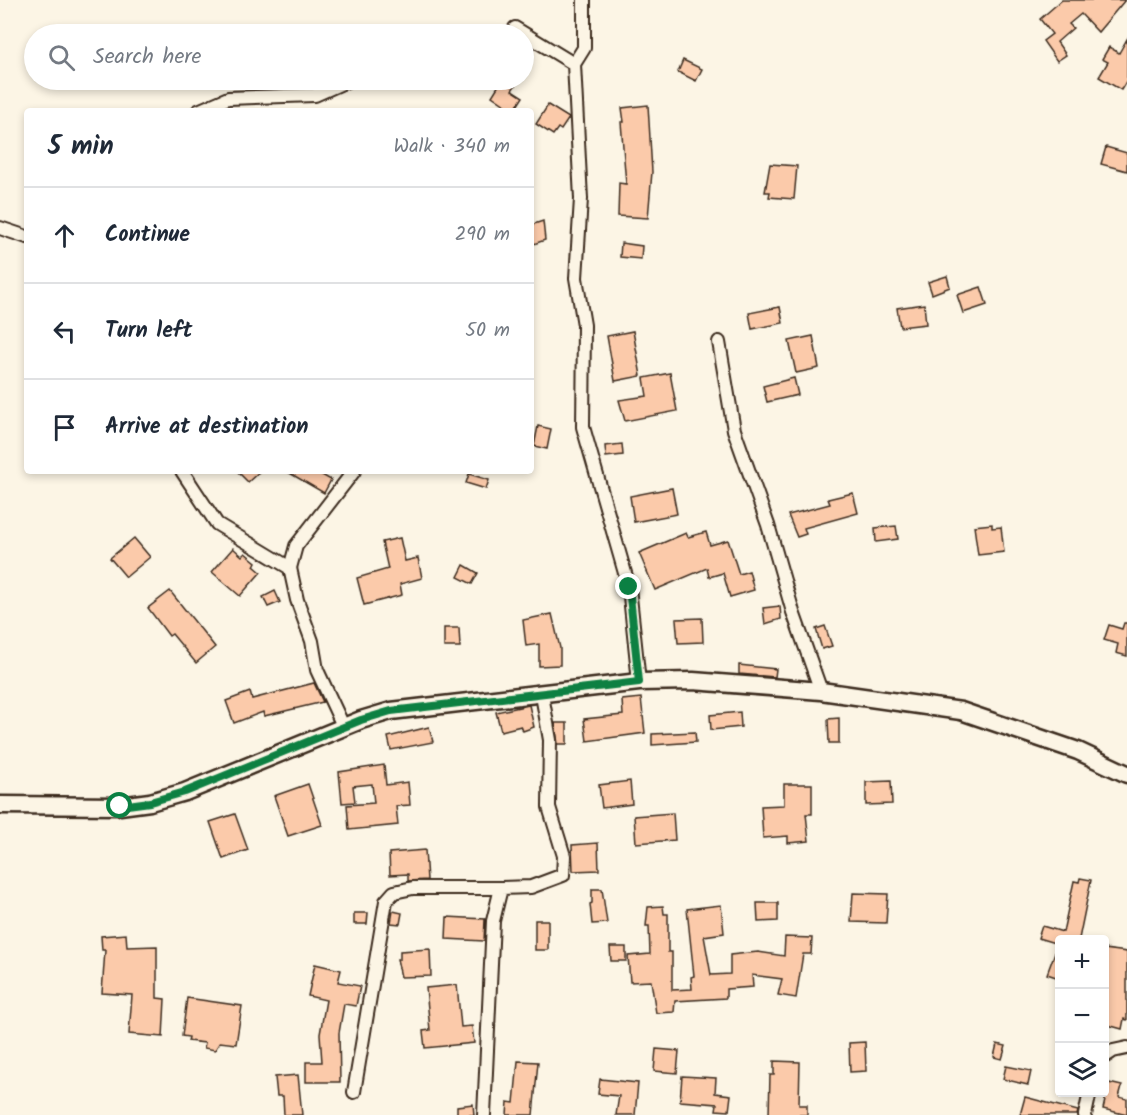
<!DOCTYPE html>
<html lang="en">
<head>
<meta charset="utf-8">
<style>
	:root { --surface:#fff; --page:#f6f6f7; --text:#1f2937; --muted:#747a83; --line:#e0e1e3 }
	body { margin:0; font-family:Kalam,sans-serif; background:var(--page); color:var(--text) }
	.controls { position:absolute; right:18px; bottom:18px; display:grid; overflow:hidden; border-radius:6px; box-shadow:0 3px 9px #0003 }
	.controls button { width:54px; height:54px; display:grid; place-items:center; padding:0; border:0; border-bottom:2px solid var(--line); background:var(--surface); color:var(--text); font:30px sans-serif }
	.stop { position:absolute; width:18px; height:18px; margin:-14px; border:4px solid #0b8043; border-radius:50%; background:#fff }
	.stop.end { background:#0b8043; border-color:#fff; box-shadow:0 2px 6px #0008 }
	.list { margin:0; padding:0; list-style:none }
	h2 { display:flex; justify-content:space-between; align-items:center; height:78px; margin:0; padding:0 24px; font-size:26px }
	h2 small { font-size:20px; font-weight:400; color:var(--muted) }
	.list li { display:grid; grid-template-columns:39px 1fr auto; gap:18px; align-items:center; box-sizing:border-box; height:96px; padding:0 24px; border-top:2px solid var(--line) }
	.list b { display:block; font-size:22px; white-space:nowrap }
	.list em { font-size:20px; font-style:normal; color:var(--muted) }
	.icon { flex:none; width:33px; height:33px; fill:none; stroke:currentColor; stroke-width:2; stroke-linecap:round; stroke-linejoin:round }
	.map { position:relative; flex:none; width:1127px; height:1115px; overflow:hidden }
	.search { position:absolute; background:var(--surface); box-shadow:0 3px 9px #0003; left:24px; top:24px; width:510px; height:66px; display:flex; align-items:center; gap:15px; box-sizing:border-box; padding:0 21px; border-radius:33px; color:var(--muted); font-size:22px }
	.panel { position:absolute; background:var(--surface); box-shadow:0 3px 9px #0003; left:24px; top:108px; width:510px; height:366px; border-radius:6px }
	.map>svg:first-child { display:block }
	.building { fill:#fbcaaa; stroke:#3b2a1e; stroke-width:1.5 }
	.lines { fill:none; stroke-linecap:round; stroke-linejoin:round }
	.street-casing { stroke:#3b2a1e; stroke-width:16 }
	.secondary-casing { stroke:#3b2a1e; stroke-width:21 }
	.street { stroke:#fcf5e5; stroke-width:12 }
	.secondary { stroke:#fcf5e5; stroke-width:16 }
	.route { stroke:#0b8043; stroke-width:8 }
</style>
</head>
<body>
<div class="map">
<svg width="1127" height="1115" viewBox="0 0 1127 1115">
	<rect width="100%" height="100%" fill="#fcf5e5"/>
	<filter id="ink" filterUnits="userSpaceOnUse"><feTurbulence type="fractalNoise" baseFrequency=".0167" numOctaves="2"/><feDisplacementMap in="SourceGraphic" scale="12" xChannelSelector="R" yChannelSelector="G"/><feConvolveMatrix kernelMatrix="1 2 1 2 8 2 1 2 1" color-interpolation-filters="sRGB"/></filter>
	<g filter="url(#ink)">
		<g class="building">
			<polygon points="1062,0 1125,0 1098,32 1081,14 1069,24 1073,28 1057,42 1066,55 1057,61 1043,41 1052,34 1040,19"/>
			<polygon points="1127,39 1127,80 1121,90 1099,77 1108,62 1102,59 1109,47 1119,53"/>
			<polygon points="683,60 702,69 696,81 678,72"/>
			<polygon points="502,80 519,80 512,90 523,97 514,111 492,96"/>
			<polygon points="548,105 569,118 561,130 558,128 553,135 536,124"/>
			<polygon points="648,105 652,172 648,218 618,216 619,183 626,184 621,122 624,122 622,108"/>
			<polygon points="1106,147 1127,153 1127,171 1101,164"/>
			<polygon points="770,164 797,166 794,199 769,197 770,192 765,192"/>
			<polygon points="543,221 545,240 531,245 531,225"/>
			<polygon points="621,243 642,246 641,259 620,257"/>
			<polygon points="947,276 950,287 932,294 928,282"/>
			<polygon points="981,287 987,305 963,313 957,295"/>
			<polygon points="924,304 926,324 900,327 897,308"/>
			<polygon points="780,307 783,323 752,329 749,313"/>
			<polygon points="633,331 641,376 615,381 607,336"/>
			<polygon points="813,336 819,368 796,373 789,341"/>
			<polygon points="670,373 677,411 625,421 619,400 647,396 644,378"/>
			<polygon points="794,378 798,395 767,402 763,386"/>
			<polygon points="538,426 551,429 547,449 534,446"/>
			<polygon points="622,444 623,455 606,457 605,446"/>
			<polygon points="237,471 260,471 248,482"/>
			<polygon points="286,471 315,471 331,480 324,493"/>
			<polygon points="469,474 489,480 486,489 466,483"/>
			<polygon points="672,488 677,514 634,522 630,496"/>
			<polygon points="853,493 858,513 804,528 806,534 797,537 788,515 830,504 828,499"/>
			<polygon points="992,524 992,528 1001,527 1004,552 978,555 974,526"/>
			<polygon points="896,526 898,539 876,542 875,528"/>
			<polygon points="706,532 710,545 728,540 739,574 749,571 754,590 730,597 723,573 709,577 707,568 655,590 639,553 686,533 688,537"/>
			<polygon points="134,538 150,557 126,577 110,558"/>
			<polygon points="400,538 405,561 418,558 422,578 400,584 402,595 364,605 357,578 388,569 382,542"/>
			<polygon points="233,548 242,556 245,553 256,562 254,566 261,572 240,596 212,572"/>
			<polygon points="464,565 478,573 472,584 458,577"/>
			<polygon points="170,591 215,647 196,663 172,634 169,636 148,608"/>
			<polygon points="275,591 280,602 268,607 263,597"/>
			<polygon points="780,606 781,619 765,624 763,608"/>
			<polygon points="552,614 560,648 560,665 539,666 539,644 526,646 523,620"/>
			<polygon points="702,618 703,642 678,643 676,619"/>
			<polygon points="1124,623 1127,623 1127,656 1116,653 1118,644 1104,640 1109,625 1122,629"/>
			<polygon points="825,626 832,646 822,649 816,629"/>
			<polygon points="444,628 459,628 460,647 444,647"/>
			<polygon points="739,665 776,669 775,677 739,674"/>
			<polygon points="314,683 323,702 264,716 263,712 234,723 226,701 250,692 252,699"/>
			<polygon points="641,698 645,733 587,741 584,719 623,715 622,700"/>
			<polygon points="529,705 534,727 523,731 521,726 501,731 496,712"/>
			<polygon points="740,712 741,727 711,730 710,715"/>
			<polygon points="839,718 839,743 829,743 828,719"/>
			<polygon points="555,723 567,723 567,744 558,744"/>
			<polygon points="429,727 433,742 391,750 388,737"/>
			<polygon points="695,732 696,742 652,745 652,734"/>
			<polygon points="384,765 386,785 408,782 410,805 396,806 398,825 349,830 347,805 374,803 372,784 353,786 355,802 342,803 339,772"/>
			<polygon points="630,781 632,804 602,808 599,785"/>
			<polygon points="891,781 892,804 866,805 866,782"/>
			<polygon points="308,784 322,825 288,836 274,796"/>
			<polygon points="784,784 812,784 812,814 806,814 809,841 788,843 788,836 763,838 761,806 784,805"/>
			<polygon points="673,813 675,840 636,843 634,816"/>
			<polygon points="235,814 248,850 223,859 210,822"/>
			<polygon points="598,843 599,870 573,871 572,845"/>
			<polygon points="425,850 427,880 408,881 408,874 390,875 389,853"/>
			<polygon points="1080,878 1091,880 1079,939 1059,939 1059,978 1047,974 1058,944 1038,938 1042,926 1063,932 1074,881 1079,882"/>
			<polygon points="592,889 602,889 607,923 592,924 590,904 592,903"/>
			<polygon points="853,893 888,894 886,923 851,922"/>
			<polygon points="757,903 778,903 778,921 758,922"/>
			<polygon points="721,905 724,933 704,936 711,975 730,974 730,955 758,952 784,956 785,937 812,938 811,954 803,954 796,998 778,995 782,979 752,975 753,987 726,989 726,998 675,1001 674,1012 656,1013 651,981 630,982 628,956 650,954 649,926 646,926 648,907 663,906 664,914 668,914 668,952 672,952 672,990 692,989 691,977 694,976 687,909"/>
			<polygon points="393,911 402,913 400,924 391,923"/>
			<polygon points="354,913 368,913 367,924 354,924"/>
			<polygon points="447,917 485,919 484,941 446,939"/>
			<rect x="535" y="920" width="13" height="30"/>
			<polygon points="126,934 127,947 157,946 157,998 165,999 163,1037 129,1034 132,995 102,993 105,950 102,950 101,936"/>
			<polygon points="610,947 626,947 626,961 611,961"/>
			<polygon points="430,949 431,976 401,977 397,959 400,959 400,951"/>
			<polygon points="1104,949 1127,952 1127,1020 1124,1019 1122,1029 1104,1024"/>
			<polygon points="315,964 341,970 338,982 360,986 356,1006 344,1004 339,1033 340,1082 306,1082 306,1062 322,1062 320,1034 326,1000 308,996"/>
			<polygon points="457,985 461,1027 472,1026 474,1043 425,1048 423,1031 430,1030 426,988"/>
			<polygon points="187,998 242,1006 236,1044 220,1042 215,1050 204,1048 205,1043 188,1041 189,1037 182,1036"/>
			<polygon points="865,1042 866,1071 850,1072 849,1043"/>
			<polygon points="997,1044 1006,1046 1002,1059 994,1057"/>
			<polygon points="656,1049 679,1051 677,1073 654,1071"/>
			<polygon points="518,1061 538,1062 533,1115 507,1115 508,1102 514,1103"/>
			<polygon points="774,1061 800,1062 799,1105 807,1105 807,1115 769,1115 770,1075 774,1075"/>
			<polygon points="1006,1066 1031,1071 1028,1085 1003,1079"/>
			<polygon points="298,1075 302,1115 284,1115 283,1096 277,1096 275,1077"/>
			<polygon points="682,1076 716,1078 715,1093 731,1095 729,1111 716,1110 717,1104 680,1101"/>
			<polygon points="600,1079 638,1083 635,1115 616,1115 619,1096 598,1094"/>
			<polygon points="1109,1083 1122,1086 1119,1097 1127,1099 1127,1115 1103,1109"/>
			<polygon points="1025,1097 1078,1111 1077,1115 1020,1115"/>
			<polygon points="473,1104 474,1115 457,1115 457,1106"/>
		</g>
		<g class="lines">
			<g class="street-casing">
				<g id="street">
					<polyline points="584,0 584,48 574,64 581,199 576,278 584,325 583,427 629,587 639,682"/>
					<polyline points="515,28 574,64"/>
					<polyline points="198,111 228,98 315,95 349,80"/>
					<polyline points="0,228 27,237"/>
					<polyline points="719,342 734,430 768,525 793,612 821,691"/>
					<polyline points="182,471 217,524 290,568 297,600 312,641 317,670 344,728"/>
					<polyline points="290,568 296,546 354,471"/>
					<polyline points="1104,1057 1113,1051 1127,1048"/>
					<polyline points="354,1092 386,901 394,892 413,888 501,888"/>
					<polyline points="484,1115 493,921 501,888 531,887 563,875 564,856 549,807 550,740 542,695"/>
					<polyline points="1085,1115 1090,1092"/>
				</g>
			</g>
			<g class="secondary-casing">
				<polyline id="secondary" points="0,805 120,806 150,802 185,792 361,720 391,711 639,682 693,681 821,691 961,711 1078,751 1127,774"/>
			</g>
			<use href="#street" class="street"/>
			<use href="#secondary" class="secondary"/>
		</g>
	</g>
	<g class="lines" filter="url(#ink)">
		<polyline class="route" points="120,806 150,802 185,792 361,720 391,711 639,682 629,587"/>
	</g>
</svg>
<div class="controls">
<button>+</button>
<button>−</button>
<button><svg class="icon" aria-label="layers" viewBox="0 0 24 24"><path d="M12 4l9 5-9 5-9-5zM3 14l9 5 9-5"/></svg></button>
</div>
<div class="stop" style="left:120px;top:806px"></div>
<div class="stop end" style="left:629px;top:587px"></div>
<div class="search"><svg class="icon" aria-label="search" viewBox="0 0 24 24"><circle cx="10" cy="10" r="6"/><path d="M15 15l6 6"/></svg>Search here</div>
<section class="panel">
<h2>5 min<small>Walk · 340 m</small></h2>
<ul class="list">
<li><svg class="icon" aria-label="ahead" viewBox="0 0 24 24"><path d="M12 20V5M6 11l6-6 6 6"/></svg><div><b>Continue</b></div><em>290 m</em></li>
<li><svg class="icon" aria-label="left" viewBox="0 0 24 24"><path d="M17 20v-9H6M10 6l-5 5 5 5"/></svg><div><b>Turn left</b></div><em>50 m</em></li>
<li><svg class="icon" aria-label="arrive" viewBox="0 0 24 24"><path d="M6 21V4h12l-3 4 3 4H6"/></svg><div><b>Arrive at destination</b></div></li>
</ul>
</section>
</div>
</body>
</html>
